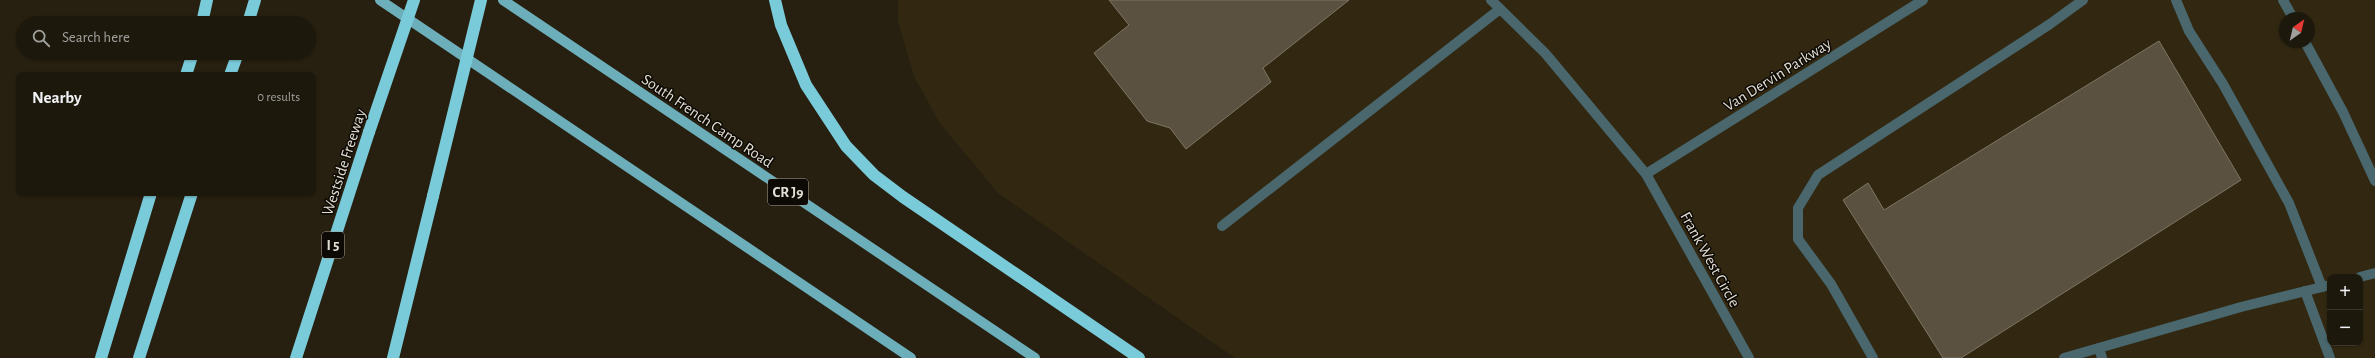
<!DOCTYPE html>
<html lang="en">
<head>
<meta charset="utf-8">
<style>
	:root { --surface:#1d180c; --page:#2a251a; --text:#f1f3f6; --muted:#a0a09d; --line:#3b372d }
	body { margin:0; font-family:"Alegreya Sans",sans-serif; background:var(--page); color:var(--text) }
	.controls { position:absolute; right:12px; bottom:12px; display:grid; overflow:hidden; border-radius:8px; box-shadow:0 1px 3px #0004 }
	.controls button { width:36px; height:36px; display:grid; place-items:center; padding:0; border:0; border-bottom:1px solid var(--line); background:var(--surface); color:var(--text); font:20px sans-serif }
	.compass { position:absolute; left:2279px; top:12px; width:36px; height:36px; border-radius:50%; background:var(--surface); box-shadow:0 1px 3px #0004; rotate:34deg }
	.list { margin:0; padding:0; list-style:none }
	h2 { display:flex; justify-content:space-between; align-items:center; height:52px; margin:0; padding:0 16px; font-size:17px }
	h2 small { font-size:13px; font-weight:400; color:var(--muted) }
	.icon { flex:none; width:22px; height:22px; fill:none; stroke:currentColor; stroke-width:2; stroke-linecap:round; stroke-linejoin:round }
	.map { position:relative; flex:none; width:2375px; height:358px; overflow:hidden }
	.search { position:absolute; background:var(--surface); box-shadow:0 1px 3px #0004; left:16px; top:16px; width:300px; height:44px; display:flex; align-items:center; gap:10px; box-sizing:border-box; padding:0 14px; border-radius:22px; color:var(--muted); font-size:15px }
	.panel { position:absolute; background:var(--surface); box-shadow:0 1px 3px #0004; left:16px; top:72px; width:300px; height:124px; border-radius:8px }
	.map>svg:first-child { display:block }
	.built { fill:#322812; fill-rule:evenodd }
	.building { fill:#5a5140; stroke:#7e7563 }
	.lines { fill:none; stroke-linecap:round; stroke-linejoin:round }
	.minor { stroke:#49676d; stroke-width:10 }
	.major { stroke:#6daebb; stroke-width:10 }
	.highway { stroke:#7acbda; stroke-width:12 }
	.highway-bridge { stroke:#7acbda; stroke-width:12 }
	.labels { text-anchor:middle; stroke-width:3; stroke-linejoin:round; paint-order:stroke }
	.shield { fill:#0d0a05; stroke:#a39e96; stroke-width:1 }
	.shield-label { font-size:15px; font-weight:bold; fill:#e3ded4 }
	.street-label { font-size:16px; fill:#e3ded4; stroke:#0d0a05 }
</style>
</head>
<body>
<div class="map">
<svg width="2375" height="358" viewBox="0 0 2375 358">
	<rect width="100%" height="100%" fill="#272010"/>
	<path class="built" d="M898 0H2375V358H1235L998 193 939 122 914 76 898 21ZM2285 18H2309V42H2285ZM2330 277H2360V343H2330Z"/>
	<g class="building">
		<polygon points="1109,0 1349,0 1263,68 1271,82 1186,149 1170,128 1147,121 1094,53 1129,25"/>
		<polygon points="2159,41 2241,180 1961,358 1943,358 1843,200 1868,183 1884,210"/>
	</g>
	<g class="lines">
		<g class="minor">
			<polyline points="1491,0 1545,53 1646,174 1749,358"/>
			<polyline points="2176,0 2189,31 2223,84 2289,203 2322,287"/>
			<polyline points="2283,0 2293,18"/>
			<polyline points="2305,42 2343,112 2375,181"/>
			<polyline points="1646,174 1923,0"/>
			<polyline points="1222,226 1500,9"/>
			<polyline points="2360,277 2375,273"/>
			<polyline points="2305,291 2330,358"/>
			<polyline points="2099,348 2102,358"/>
			<polyline points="1873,358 1831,284 1798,239 1798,208 1818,175 2050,24 2083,0"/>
			<polyline points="2064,358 2241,307 2330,285"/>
		</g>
		<g class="major">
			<polyline points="380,0 911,358"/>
			<polyline points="503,0 1035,358"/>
		</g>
		<g class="highway">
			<polyline points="775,0 781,25 806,85 846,146 874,175 903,197 1139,358"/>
			<polyline points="202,23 207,0"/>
			<polyline points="248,23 255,0"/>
			<polyline points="186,75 193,53"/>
			<polyline points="230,75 238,53"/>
			<polyline points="101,358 151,193"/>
			<polyline points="139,358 192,193"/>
			<polyline points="296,358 369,132"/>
			<polyline points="393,358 433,196"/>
		</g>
		<g class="highway-bridge">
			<polyline points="369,132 414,0"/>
			<polyline points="433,196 481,0"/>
		</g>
	</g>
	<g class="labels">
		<g class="shield">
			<rect x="768" y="179" width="40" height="26" rx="3"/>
			<rect x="322" y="232" width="22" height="26" rx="3"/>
		</g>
		<g class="shield-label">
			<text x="788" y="197">CR J9</text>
			<text x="333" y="250">I 5</text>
		</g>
		<g class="street-label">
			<text transform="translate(1777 74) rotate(-32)" y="6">Van Dervin Parkway</text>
			<text transform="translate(708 120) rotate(34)" y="6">South French Camp Road</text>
			<text transform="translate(343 162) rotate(-72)" y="6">Westside Freeway</text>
			<text transform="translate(1711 259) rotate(61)" y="6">Frank West Circle</text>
		</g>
	</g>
</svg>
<div class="controls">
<button>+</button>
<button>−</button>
</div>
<svg class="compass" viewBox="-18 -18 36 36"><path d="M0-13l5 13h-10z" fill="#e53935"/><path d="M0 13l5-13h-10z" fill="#a0a09d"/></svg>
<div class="search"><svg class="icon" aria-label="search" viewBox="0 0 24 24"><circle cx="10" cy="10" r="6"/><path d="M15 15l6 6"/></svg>Search here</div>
<section class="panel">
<h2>Nearby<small>0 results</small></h2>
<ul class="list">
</ul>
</section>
</div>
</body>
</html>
